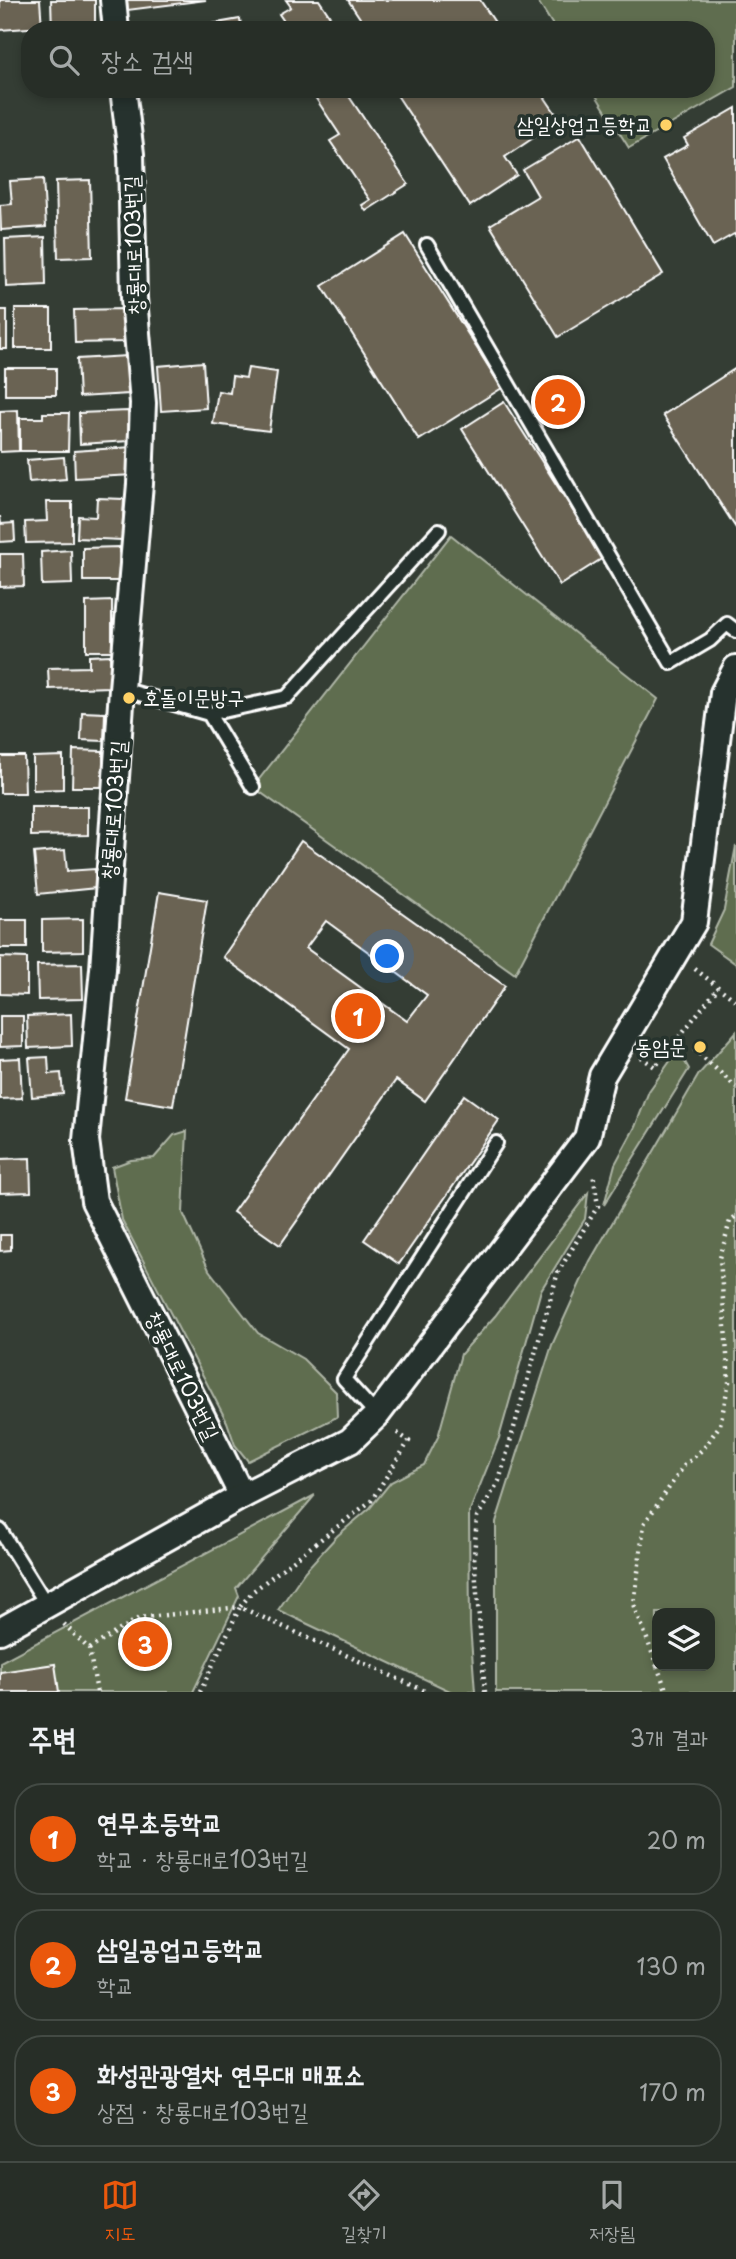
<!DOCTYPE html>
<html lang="ko">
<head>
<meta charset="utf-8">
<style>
	:root { --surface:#272e27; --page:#2f362f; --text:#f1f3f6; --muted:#a4a8a7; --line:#434a44; --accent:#ea580c }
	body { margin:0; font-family:"Playpen Sans","Poor Story",sans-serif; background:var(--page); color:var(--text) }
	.controls { position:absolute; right:21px; bottom:21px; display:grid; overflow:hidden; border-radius:14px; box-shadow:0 4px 10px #0003 }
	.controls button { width:63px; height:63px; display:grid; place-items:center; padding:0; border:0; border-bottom:2px solid var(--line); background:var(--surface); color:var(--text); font:35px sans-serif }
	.you { position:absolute; left:388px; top:957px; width:24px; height:24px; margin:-18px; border:5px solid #fff; border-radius:50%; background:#1a73e8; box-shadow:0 0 0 10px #1a73e833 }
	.badge { display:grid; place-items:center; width:46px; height:46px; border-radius:50%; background:var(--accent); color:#fff; font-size:23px; font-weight:700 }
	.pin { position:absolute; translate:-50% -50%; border:4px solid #fff; box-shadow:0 2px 7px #0006 }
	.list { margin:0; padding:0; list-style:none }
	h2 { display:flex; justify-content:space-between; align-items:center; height:91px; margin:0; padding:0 28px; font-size:30px }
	h2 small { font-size:23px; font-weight:400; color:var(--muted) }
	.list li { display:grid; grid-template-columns:46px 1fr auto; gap:21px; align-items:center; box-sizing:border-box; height:112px; margin:0 14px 14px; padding:0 14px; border:2px solid var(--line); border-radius:28px }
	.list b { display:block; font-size:26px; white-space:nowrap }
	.list p { margin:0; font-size:23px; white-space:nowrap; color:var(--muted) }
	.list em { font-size:23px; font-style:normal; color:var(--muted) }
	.icon { flex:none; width:38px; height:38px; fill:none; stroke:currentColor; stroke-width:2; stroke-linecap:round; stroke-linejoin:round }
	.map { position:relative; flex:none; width:736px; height:1692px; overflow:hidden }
	.search { position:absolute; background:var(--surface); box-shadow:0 4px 10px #0003; left:21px; right:21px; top:21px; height:77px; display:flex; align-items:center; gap:18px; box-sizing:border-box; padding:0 24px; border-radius:28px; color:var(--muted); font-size:26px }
	.sheet { height:469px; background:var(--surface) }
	nav { display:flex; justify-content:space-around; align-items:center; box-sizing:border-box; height:98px; border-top:2px solid var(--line); background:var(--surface); font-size:19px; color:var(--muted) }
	nav a { display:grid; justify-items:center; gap:4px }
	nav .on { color:var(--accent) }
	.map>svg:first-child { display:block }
	.green { fill:#5f6d4f; stroke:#afb6a7; stroke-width:2; fill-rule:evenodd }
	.building { fill:#6a6352; stroke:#fff; stroke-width:2; fill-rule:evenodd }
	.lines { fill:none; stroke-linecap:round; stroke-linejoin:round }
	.lane-casing { stroke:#fff; stroke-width:18 }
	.street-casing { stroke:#fff; stroke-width:30 }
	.path { stroke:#fff; stroke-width:4.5; stroke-dasharray:2 5; stroke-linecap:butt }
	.lane { stroke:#26332d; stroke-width:12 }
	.street { stroke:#26332d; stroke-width:24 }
	.poi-dot { fill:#ffd166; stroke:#26332d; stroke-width:2.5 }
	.labels { text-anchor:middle; stroke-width:7; stroke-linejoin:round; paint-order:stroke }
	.poi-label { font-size:21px; fill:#fff; stroke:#26332d; text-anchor:end }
	.street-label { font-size:21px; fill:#fff; stroke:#26332d }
</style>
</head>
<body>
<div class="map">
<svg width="736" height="1692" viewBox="0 0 736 1692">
	<rect width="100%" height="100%" fill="#343d34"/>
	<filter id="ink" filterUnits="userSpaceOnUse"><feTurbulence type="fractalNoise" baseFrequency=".0143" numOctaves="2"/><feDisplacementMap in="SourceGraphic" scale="14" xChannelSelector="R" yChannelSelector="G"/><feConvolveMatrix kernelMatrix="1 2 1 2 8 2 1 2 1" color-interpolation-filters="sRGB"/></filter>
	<g filter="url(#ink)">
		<g class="green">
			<polygon points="537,0 736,0 736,87 629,148 592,89 706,89 706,30 556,30"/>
			<polygon points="451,535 658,699 515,974 253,787"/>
			<polygon points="736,846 736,964 708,944 724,910"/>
			<path d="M736 1032V1692H496V1522L552 1345 590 1261 699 1074ZM657 1613H710V1666H657Z"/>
			<polygon points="678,1050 689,1069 604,1205 615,1164 635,1127 649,1091"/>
			<polygon points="187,1131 183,1213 209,1270 258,1333 303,1359 336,1392 337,1417 248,1461 235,1445 227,1422 122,1220 112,1167 131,1160 154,1158 174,1135"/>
			<polygon points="588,1193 585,1219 541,1290 499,1438 469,1513 470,1625 475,1692 452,1692 278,1610 305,1571 337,1536 370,1508 391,1482 424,1465 438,1437 461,1354 495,1316"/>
			<polygon points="315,1495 236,1588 239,1596 193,1692 0,1692 0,1662"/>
		</g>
		<g class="building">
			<polygon points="0,0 40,0 42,27 0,30"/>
			<polygon points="51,0 95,0 95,30 52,30"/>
			<polygon points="127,0 206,0 128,10"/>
			<polygon points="286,0 319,0 339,30 290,30 279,14 291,7"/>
			<polygon points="348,0 480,0 500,30 368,30"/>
			<polygon points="240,19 242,30 177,30"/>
			<polygon points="314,89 344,89 408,184 366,211 362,205 370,200 330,141 340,135 311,91"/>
			<polygon points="393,89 539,89 560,120 505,157 517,175 470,206"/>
			<polygon points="736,108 736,237 734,234 713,246 663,159 688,145 684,138"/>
			<polygon points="580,136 663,274 558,337 490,225 538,196 523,170"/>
			<polygon points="43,179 46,227 1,230 0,205 12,204 10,181"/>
			<polygon points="90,180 92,257 58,258 56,181"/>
			<polygon points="405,234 502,388 419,440 322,286"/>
			<polygon points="45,237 46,285 6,287 5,239"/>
			<rect x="15" y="309" width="36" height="39"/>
			<polygon points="125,309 125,342 75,343 74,310"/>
			<rect x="0" y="310" width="7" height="39"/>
			<polygon points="127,356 129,394 79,397 77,359"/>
			<polygon points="203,362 206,408 161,411 158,366"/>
			<rect x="5" y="368" width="51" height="27"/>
			<polygon points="248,368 277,372 269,431 213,424 218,391 230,393 232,376 246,378"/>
			<polygon points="736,368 736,528 663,415"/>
			<polygon points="504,402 603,558 560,585 462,429"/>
			<polygon points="18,410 19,451 0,452 0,411"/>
			<polygon points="128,411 129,441 80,444 79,413"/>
			<polygon points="43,413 69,413 68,451 20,451 20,418 43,418"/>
			<polygon points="132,447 134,475 75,478 74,451"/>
			<polygon points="64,457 66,479 29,482 27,460"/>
			<polygon points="97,498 124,499 122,540 77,538 78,516 96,517"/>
			<polygon points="46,502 72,502 72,542 26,543 25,522 47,521"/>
			<polygon points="0,516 1,524 14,523 15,541 0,542"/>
			<polygon points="119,547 120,581 83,581 83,548"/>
			<polygon points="71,550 72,584 42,585 41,552"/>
			<polygon points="0,554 23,554 24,586 0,587"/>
			<polygon points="112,601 112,651 86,651 86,602"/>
			<polygon points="110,655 110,687 49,689 48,668 89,667 89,656"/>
			<polygon points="82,712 105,713 104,741 81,740"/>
			<polygon points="73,750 103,751 103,787 72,787"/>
			<polygon points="0,756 24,756 25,793 0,793"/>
			<polygon points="63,756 63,789 33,790 33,757"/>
			<polygon points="31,807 88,807 88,835 31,836"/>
			<path d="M301 841 505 986 425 1101 396 1080 280 1245 233 1212 349 1049 223 957ZM326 921 427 995 407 1021 306 948Z"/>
			<polygon points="65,850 67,871 95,869 96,888 38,894 34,853"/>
			<polygon points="159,892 207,900 173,1106 125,1098"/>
			<polygon points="83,919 83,951 42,952 42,920"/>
			<rect x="0" y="920" width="27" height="28"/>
			<polygon points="0,957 27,958 27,995 0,994"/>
			<polygon points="82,964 83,999 38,1000 37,965"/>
			<polygon points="71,1014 72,1046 28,1048 27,1016"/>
			<polygon points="0,1016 23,1016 23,1046 0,1047"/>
			<polygon points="48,1057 49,1074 61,1073 63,1094 32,1097 29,1058"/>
			<polygon points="20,1058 22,1098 0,1099 0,1059"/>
			<polygon points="464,1095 499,1120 399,1264 364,1240"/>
			<polygon points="30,1158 31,1192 0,1193 0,1159"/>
			<polygon points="0,1235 11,1235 11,1250 0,1251"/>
			<circle cx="147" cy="1645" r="16"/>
			<polygon points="55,1664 59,1692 0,1692 0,1672"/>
		</g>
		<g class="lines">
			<g class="lane-casing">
				<g id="lane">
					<polyline points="427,245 671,663 710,640 727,624 736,631"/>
					<polyline points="122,689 209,714 253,787"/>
					<polyline points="209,714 287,697 439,530"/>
					<polyline points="377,1415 344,1379 496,1143"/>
					<polyline points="0,1530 47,1605"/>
				</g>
			</g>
			<g class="street-casing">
				<g id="street">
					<polyline points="113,0 116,30"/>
					<polyline points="123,89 131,154 134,298 143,403 140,484 122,689 103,969 86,1140 94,1201 242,1496"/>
					<polyline points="0,1631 242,1496 350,1441 377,1415 587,1138 602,1076 694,922 723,693 736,668"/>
				</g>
			</g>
			<g class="path">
				<polyline points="695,969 736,1001"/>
				<polyline points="694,1049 736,1087"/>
				<polyline points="641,1057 655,1067 718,988"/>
				<polyline points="64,1624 89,1649 97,1692"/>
				<polyline points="89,1649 139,1618 240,1607 252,1592 371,1501 409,1441 396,1432"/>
				<polyline points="657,1666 634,1604 644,1524 684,1466 704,1448 720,1425 729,1382 720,1258 730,1221 736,1216"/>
				<polyline points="657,1666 667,1692"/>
				<polyline points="200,1692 240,1607 427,1692"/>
				<polyline points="485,1692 474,1556 477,1517 499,1481 558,1272 598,1206 593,1173"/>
			</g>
			<use href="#lane" class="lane"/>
			<use href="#street" class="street"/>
		</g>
	</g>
	<g class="poi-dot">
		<circle cx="666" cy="125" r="7"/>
		<circle cx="129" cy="698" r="7"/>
		<circle cx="700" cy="1047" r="7"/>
	</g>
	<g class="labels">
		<g class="poi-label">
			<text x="652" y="132">삼일상업고등학교</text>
			<text x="143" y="705" text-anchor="start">호돌이문방구</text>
			<text x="686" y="1054">동암문</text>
		</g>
		<g class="street-label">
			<text transform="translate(134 245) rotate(-92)" y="7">창룡대로103번길</text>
			<text transform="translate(114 810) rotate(-86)" y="7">창룡대로103번길</text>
			<text transform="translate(182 1376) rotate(64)" y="7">창룡대로103번길</text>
		</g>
	</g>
</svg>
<div class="controls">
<button><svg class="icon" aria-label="layers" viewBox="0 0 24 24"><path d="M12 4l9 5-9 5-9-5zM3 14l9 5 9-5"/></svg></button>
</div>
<div class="you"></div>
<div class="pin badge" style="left:358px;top:1016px">1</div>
<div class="pin badge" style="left:558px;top:402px">2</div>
<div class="pin badge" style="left:145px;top:1644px">3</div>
<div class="search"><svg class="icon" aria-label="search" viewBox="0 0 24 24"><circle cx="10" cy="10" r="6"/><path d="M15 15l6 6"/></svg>장소 검색</div>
</div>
<section class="sheet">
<h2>주변<small>3개 결과</small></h2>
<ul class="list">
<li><span class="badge">1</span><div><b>연무초등학교</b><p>학교 · 창룡대로103번길</p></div><em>20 m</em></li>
<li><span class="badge">2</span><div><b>삼일공업고등학교</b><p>학교</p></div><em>130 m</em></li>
<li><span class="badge">3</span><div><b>화성관광열차 연무대 매표소</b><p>상점 · 창룡대로103번길</p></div><em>170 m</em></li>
</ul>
</section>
<nav>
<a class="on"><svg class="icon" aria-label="map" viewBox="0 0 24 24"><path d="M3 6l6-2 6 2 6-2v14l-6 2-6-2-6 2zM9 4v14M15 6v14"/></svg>지도</a>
<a><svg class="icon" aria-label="directions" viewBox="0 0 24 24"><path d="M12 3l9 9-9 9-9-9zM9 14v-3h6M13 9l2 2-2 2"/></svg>길찾기</a>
<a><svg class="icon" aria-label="saved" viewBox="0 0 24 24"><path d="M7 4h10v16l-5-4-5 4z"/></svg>저장됨</a>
</nav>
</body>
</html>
